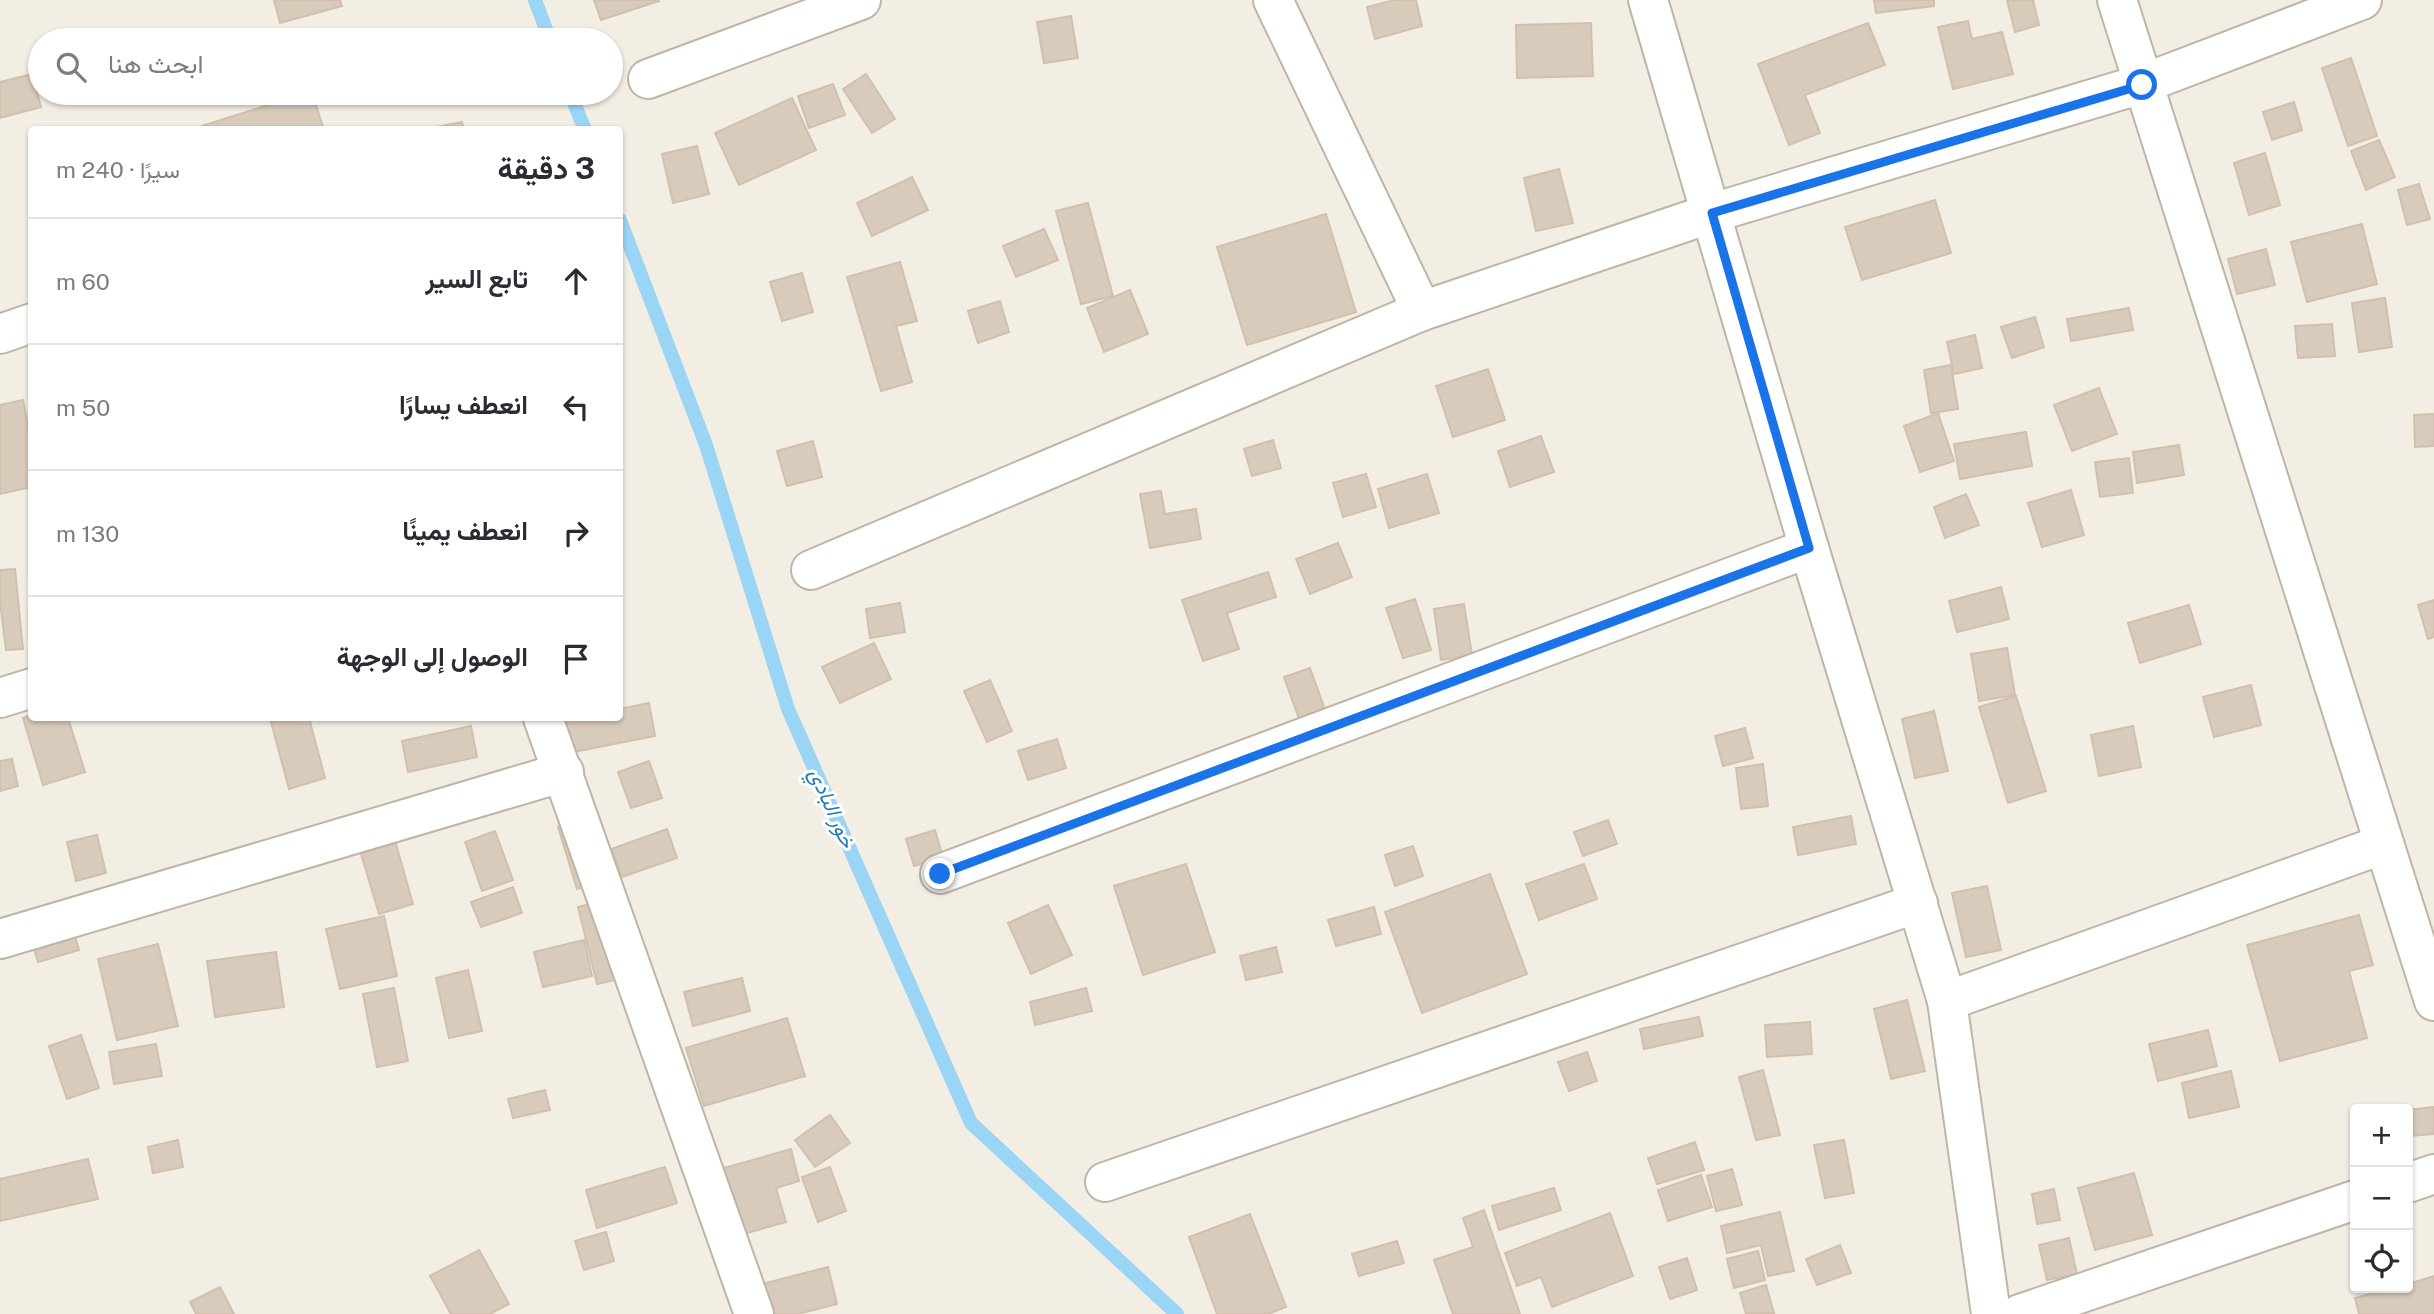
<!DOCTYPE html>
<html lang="ar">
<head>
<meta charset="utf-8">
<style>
	:root { --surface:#fff; --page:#f2f2f3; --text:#2b2b33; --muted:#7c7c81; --line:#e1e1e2 }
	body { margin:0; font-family:"Public Sans",Vazirmatn,sans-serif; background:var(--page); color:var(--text); direction:rtl }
	.controls { position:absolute; right:21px; bottom:21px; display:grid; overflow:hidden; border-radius:7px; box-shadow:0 2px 5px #0004 }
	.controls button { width:63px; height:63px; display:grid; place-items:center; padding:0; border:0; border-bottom:2px solid var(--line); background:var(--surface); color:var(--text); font:35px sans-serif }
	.stop { position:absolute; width:21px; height:21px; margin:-16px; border:5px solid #1a73e8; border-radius:50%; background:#fff }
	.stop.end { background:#1a73e8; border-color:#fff; box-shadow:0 2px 7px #0008 }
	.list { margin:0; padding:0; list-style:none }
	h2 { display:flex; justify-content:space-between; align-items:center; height:91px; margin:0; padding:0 28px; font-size:30px }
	h2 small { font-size:23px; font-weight:400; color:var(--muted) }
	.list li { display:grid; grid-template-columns:46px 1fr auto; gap:21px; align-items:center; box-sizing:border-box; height:126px; padding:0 28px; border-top:2px solid var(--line) }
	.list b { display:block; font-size:26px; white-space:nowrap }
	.list em { font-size:23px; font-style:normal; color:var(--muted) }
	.icon { flex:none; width:38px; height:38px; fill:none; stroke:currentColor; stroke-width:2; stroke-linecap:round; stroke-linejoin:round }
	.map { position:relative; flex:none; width:2434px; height:1314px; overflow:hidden; direction:ltr }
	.search { position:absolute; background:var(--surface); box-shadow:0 2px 5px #0004; left:28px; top:28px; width:595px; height:77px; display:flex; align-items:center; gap:18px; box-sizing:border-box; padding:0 24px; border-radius:38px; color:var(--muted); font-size:26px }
	.panel { position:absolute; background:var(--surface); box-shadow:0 2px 5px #0004; left:28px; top:126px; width:595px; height:595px; border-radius:7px; direction:rtl }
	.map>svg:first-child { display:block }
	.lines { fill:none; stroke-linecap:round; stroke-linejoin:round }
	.stream { stroke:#9ad5f5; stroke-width:14 }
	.building { fill:#d9cbbb; stroke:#d1c0ab; stroke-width:2 }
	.minor-casing { stroke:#bfb5a6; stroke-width:42 }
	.minor { stroke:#fff; stroke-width:38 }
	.route { stroke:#1a73e8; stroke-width:9 }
	.labels { text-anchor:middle; stroke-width:6; stroke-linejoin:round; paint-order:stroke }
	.water-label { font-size:21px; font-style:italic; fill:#247cb1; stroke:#fff }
</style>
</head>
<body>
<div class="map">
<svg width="2434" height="1314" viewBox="0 0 2434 1314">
	<rect width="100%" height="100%" fill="#f3eee4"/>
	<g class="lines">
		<g class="stream">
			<polyline points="535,0 550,40"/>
			<polyline points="570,93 585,130"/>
			<polyline points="620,220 706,445 788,709 971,1123 1177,1314"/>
		</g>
	</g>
	<g class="building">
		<polygon points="274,0 340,0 342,6 280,23"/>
		<polygon points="594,0 658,0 659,1 601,20"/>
		<polygon points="1395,0 1416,0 1422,26 1375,39 1367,7"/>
		<polygon points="1874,0 1934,0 1934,6 1876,13"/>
		<polygon points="2007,0 2033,0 2039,25 2015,32"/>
		<polygon points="1071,16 1078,58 1044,63 1037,22"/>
		<polygon points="1968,21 1972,39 2002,32 2013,74 1953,89 1938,27"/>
		<polygon points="1591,23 1593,76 1517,78 1516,25"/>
		<polygon points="1868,23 1885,65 1805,95 1820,133 1789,145 1758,64"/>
		<polygon points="2351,58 2377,136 2348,146 2322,68"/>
		<polygon points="32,74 41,107 0,118 0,82"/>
		<polygon points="866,74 895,119 872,133 843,89"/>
		<polygon points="833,84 845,115 809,128 798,96"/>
		<polygon points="306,93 312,93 324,130 203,130 202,126"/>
		<polygon points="792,98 816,150 739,185 715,133"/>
		<polygon points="2294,102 2302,130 2272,140 2263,112"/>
		<polygon points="462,122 464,130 426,129"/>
		<polygon points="2379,140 2395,177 2366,190 2351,151"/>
		<polygon points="697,146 709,194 673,203 662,154"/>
		<polygon points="2265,153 2280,205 2249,215 2234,163"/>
		<polygon points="1559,169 1573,223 1536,231 1524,178"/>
		<polygon points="912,177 928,210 872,236 857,203"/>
		<polygon points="2419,184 2430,219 2407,225 2398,190"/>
		<polygon points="1935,200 1951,253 1862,280 1845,227"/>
		<polygon points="1088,203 1113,296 1081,304 1056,211"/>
		<polygon points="1326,214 1356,312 1247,345 1217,247"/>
		<polygon points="2362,224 2377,284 2307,302 2291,242"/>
		<polygon points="1044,229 1058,260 1016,277 1003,246"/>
		<polygon points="2266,249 2275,285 2237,294 2228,259"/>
		<polygon points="900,262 917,321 896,326 912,382 881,391 847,277"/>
		<polygon points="802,273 813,312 782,321 770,282"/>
		<polygon points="1130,290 1148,334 1104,352 1087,308"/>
		<polygon points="2385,298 2392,347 2359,352 2352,303"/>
		<polygon points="1000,301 1009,332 978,343 968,311"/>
		<polygon points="2129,308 2133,330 2071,341 2067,319"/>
		<polygon points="2035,317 2044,347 2012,358 2001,327"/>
		<polygon points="2332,324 2335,356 2298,358 2295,326"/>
		<polygon points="1975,335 1982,368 1954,374 1947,342"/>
		<polygon points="1951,365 1958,409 1931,413 1924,370"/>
		<polygon points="1488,369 1505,420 1453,437 1436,386"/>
		<polygon points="2099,388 2117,434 2072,451 2054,405"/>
		<polygon points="23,400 32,445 32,487 0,494 0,405"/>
		<polygon points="1938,413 1954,461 1920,472 1904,426"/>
		<polygon points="2434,414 2434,446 2415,447 2414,415"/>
		<polygon points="2026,432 2032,466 1960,479 1954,444"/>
		<polygon points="1541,436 1554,472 1510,487 1498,451"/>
		<polygon points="1273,440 1281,468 1252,476 1244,449"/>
		<polygon points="813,441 822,477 787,486 777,451"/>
		<polygon points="2179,445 2184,475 2137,483 2133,452"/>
		<polygon points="2129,458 2133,493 2100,497 2095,462"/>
		<polygon points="1366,474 1376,507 1343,517 1333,483"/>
		<polygon points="1427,474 1439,513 1389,528 1378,489"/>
		<polygon points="2071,490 2084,535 2042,547 2028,503"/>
		<polygon points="1161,491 1165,514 1196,509 1201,539 1150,548 1140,494"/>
		<polygon points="1966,494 1979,525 1945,538 1934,507"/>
		<polygon points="1338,543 1352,577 1310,594 1296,559"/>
		<polygon points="15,569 23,649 6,650 0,602 0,570"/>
		<polygon points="1268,572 1276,597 1227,613 1239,649 1203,661 1182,600"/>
		<polygon points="2001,587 2009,619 1957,632 1949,601"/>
		<polygon points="1415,599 1431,650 1403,658 1386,608"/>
		<polygon points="2434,600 2434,637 2428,639 2418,605"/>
		<polygon points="900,603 905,632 870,638 866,609"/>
		<polygon points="1464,604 1472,655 1441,660 1434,609"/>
		<polygon points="2189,605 2201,644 2140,663 2128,623"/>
		<polygon points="874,643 891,679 840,703 822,667"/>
		<polygon points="2007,648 2015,695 1979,701 1971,654"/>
		<polygon points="1310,668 1325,710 1299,719 1284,677"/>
		<polygon points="990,680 1012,731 987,742 964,691"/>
		<polygon points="2251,685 2261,725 2214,737 2203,697"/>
		<polygon points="2016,696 2046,791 2008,803 1979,707"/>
		<polygon points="649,703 655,736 563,754 557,721 576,718 620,718 620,709"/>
		<polygon points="1934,711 1948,771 1915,778 1902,719"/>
		<polygon points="32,715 32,718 68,718 85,772 43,785 23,718"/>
		<polygon points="287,718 309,718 325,778 289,789 271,722"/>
		<polygon points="471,726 477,757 408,772 402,741"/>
		<polygon points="2133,726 2141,767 2099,776 2091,735"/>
		<polygon points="1745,728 1753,758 1723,766 1715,736"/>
		<polygon points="1057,739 1066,768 1028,780 1018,751"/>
		<polygon points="12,759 18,786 0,791 0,761"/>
		<polygon points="649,761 662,798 631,808 618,772"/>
		<polygon points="1763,764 1768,806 1741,809 1736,768"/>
		<polygon points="1851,816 1856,844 1798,855 1793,827"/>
		<polygon points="584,820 603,881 577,889 558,827"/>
		<polygon points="1608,820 1617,844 1583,856 1574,832"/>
		<polygon points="667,829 677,858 622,877 611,849"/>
		<polygon points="935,830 943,858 914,866 906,839"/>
		<polygon points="495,831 513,880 482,891 465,842"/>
		<polygon points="97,835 106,873 76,881 67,842"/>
		<polygon points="394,837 413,904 379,914 359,847"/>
		<polygon points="1413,846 1423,876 1395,886 1385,855"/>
		<polygon points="1186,864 1215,952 1143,975 1114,886"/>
		<polygon points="1584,864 1597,899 1539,920 1526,884"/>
		<polygon points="1490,874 1527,974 1422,1013 1385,912"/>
		<polygon points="1987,886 2001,950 1966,957 1952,893"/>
		<polygon points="513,887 522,913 481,927 471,902"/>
		<polygon points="607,900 625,978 597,984 578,907"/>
		<polygon points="1048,905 1072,955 1031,974 1008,923"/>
		<polygon points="1374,907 1381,934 1336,946 1328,920"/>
		<polygon points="2359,915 2373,965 2349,971 2367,1038 2280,1061 2247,945"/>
		<polygon points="384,916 397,976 340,989 326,929"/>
		<polygon points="72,926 79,950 38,962 31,939"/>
		<polygon points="584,940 592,976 543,987 534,952"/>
		<polygon points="158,944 178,1026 117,1040 98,959"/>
		<polygon points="1276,947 1282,972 1246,980 1240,956"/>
		<polygon points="276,952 284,1007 215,1017 207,961"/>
		<polygon points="468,970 482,1031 449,1038 436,978"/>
		<polygon points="742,978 750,1011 693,1026 684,992"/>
		<polygon points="394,988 408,1061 377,1067 363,994"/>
		<polygon points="1086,988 1092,1011 1035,1025 1030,1002"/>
		<polygon points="1907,1000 1925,1071 1891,1079 1874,1009"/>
		<polygon points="1699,1017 1703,1036 1644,1049 1640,1029"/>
		<polygon points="787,1018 805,1076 704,1106 686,1048"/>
		<polygon points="1810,1022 1812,1054 1767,1057 1765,1025"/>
		<polygon points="2208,1030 2217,1066 2158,1081 2149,1044"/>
		<polygon points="81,1035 99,1088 67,1099 49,1046"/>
		<polygon points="156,1044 162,1076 114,1084 109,1052"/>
		<polygon points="1587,1052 1597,1081 1569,1091 1558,1062"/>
		<polygon points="1763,1070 1780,1135 1756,1140 1739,1077"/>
		<polygon points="2231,1071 2239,1107 2189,1118 2182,1083"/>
		<polygon points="545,1090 550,1110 513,1118 508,1099"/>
		<polygon points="2434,1107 2434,1134 2411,1136 2408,1110"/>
		<polygon points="830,1115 850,1143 815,1167 795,1140"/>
		<polygon points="178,1140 183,1167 153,1173 148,1147"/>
		<polygon points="1844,1140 1854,1193 1825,1198 1814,1145"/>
		<polygon points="1695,1142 1704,1170 1657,1184 1648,1158"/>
		<polygon points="791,1149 799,1181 776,1188 786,1222 729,1238 710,1172"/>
		<polygon points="88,1159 98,1199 0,1221 0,1179"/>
		<polygon points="665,1167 677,1203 597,1228 586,1190"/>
		<polygon points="830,1167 846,1211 818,1222 802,1177"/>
		<polygon points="1732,1169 1742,1205 1716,1211 1707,1176"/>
		<polygon points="2134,1173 2152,1235 2095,1250 2078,1188"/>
		<polygon points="1701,1175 1712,1207 1668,1221 1658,1190"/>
		<polygon points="1554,1188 1561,1210 1499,1230 1492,1206"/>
		<polygon points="2054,1189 2060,1220 2037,1224 2032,1194"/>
		<polygon points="1484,1210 1520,1314 1453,1314 1434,1260 1473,1247 1463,1218"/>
		<polygon points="1780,1212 1794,1271 1768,1276 1761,1245 1727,1253 1721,1226"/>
		<polygon points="1610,1213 1633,1276 1552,1307 1541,1277 1517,1286 1505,1253"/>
		<polygon points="1250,1214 1286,1307 1268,1314 1217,1314 1189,1237"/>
		<polygon points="606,1232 614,1261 584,1270 575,1241"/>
		<polygon points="2069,1238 2077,1274 2047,1280 2039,1245"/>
		<polygon points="1397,1241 1404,1263 1359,1276 1352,1254"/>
		<polygon points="1840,1245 1851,1273 1817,1285 1806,1259"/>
		<polygon points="479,1250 509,1304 490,1314 451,1314 430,1276"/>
		<polygon points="1758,1251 1765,1280 1734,1288 1727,1259"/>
		<polygon points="1687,1258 1697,1290 1670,1299 1659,1267"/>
		<polygon points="828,1267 837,1304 798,1314 757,1314 750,1287"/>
		<polygon points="2434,1276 2434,1314 2359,1314 2355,1298 2393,1288 2408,1288 2408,1284"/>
		<polygon points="1766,1285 1774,1313 1746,1314 1740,1293"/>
		<polygon points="220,1287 234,1314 196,1314 190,1302"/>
	</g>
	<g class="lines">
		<g class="minor-casing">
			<g id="minor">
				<polyline points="1273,0 1422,311"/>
				<polyline points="1648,0 1809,548 1947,1001 1991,1314"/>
				<polyline points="2117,0 2434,1001"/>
				<polyline points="648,79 861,0"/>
				<polyline points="0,334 32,323"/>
				<polyline points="811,570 1422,311 1712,213 2142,84 2362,0"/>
				<polyline points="0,698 32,688"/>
				<polyline points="543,718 754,1314"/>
				<polyline points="940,874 1809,548"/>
				<polyline points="0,939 564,772"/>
				<polyline points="1947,1001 2384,844"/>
				<polyline points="1105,1182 1918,903"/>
				<polyline points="2408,1183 2434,1174"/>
				<polyline points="2020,1314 2355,1200"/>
			</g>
		</g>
		<use href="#minor" class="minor"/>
	</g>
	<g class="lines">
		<polyline class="route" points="940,874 1809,548 1712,213 2142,85"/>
	</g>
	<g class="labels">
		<g class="water-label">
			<text transform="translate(832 808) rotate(66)" y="7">خور البادي</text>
		</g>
	</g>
</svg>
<div class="controls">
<button>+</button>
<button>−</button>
<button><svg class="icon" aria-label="locate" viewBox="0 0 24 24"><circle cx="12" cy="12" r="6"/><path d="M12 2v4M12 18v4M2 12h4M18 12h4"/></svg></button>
</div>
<div class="stop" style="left:2142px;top:85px"></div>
<div class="stop end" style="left:940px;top:874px"></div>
<div class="search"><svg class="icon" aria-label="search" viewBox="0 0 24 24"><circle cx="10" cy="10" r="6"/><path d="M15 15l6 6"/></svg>ابحث هنا</div>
<section class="panel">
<h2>3 دقيقة<small>سيرًا · 240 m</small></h2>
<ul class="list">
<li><svg class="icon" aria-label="ahead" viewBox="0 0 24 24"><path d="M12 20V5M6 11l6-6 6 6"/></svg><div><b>تابع السير</b></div><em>60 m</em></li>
<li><svg class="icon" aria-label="left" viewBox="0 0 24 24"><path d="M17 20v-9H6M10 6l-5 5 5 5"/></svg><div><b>انعطف يسارًا</b></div><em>50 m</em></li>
<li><svg class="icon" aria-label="right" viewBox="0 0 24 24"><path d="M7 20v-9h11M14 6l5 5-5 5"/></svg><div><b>انعطف يمينًا</b></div><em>130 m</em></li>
<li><svg class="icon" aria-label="arrive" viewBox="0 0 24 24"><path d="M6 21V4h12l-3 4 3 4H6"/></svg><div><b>الوصول إلى الوجهة</b></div></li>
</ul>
</section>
</div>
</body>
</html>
